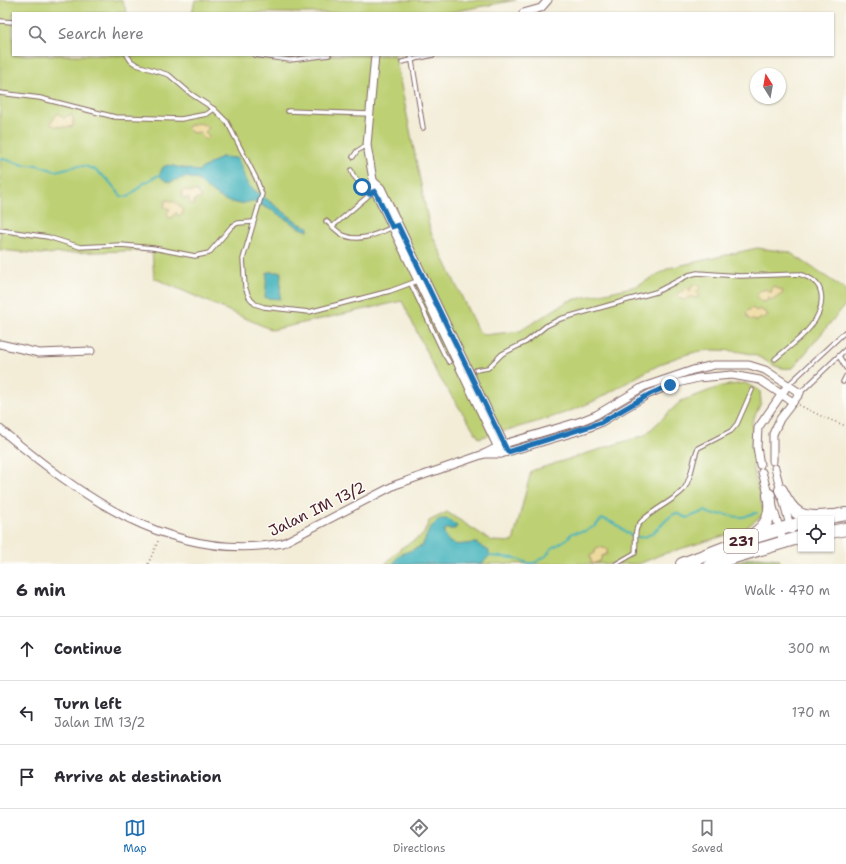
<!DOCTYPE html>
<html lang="en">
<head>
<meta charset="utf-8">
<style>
	:root { --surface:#fff; --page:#f2f2f3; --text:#2b2b33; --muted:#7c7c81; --line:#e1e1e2; --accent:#1f6fb2 }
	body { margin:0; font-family:"Shantell Sans",sans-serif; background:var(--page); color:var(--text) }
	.controls { position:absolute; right:12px; bottom:12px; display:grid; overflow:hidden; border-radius:0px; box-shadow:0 1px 3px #0004 }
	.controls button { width:36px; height:36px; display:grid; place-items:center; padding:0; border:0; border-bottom:1px solid var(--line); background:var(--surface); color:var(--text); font:20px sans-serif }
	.compass { position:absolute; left:750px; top:68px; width:36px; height:36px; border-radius:50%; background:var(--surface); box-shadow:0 1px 3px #0004; rotate:349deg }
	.stop { position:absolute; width:12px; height:12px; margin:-9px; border:3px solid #1f6fb2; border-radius:50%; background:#fff }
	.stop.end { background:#1f6fb2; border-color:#fff; box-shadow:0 1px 4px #0008 }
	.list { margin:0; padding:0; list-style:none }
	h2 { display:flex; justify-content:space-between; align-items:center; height:52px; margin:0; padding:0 16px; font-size:17px }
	h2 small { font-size:13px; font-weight:400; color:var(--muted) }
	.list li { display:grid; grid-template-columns:26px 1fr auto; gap:12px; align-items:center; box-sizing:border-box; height:64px; padding:0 16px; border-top:1px solid var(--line) }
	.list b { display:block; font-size:15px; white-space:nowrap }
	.list p { margin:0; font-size:13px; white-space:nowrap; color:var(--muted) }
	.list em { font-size:13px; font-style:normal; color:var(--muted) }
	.icon { flex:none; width:22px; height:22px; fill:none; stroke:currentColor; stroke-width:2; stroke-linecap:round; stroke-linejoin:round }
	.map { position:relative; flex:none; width:846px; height:564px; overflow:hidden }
	.search { position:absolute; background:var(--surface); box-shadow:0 1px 3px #0004; left:12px; right:12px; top:12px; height:44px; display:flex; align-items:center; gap:10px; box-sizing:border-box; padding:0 14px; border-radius:0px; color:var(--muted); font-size:15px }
	.sheet { height:244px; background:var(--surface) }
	nav { display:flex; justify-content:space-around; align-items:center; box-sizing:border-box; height:56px; border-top:1px solid var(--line); background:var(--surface); font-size:11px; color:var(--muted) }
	nav a { display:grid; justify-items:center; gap:2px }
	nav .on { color:var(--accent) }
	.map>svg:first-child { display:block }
	.green { fill:#bdd073; stroke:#84784f }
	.forest { fill:#96b265; stroke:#706848 }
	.sand { fill:#eeda9e; stroke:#9c7c64 }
	.water { fill:#43b3bc; stroke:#466974 }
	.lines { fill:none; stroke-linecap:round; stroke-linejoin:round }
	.stream { stroke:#43b3bc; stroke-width:2 }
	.lane-casing { stroke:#856768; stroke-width:5.5 }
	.street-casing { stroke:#856768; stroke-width:9 }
	.primary-casing { stroke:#856768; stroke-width:14 }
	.path { stroke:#856768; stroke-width:1.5; stroke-dasharray:1 3; stroke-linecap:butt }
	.lane { stroke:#fff; stroke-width:3.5 }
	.street { stroke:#fff; stroke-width:7 }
	.primary { stroke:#fff; stroke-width:12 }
	.route { stroke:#1f6fb2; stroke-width:5 }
	.labels { text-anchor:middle; stroke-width:3; stroke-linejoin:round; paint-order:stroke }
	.shield { fill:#fdfcf7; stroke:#806168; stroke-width:1 }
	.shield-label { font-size:14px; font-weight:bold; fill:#4a1f2b }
	.street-label { font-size:15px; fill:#4a1f2b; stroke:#fdfcf7 }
</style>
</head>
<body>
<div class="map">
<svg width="846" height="564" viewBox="0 0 846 564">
	<rect width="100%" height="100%" fill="#fdfcf7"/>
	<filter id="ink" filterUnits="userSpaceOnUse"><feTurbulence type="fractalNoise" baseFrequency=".025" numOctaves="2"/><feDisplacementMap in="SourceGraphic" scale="8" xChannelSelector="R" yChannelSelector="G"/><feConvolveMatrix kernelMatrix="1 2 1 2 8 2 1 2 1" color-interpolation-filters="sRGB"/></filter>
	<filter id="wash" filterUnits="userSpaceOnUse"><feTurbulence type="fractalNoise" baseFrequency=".012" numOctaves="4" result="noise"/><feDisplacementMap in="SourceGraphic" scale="16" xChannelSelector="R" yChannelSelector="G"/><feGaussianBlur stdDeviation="0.9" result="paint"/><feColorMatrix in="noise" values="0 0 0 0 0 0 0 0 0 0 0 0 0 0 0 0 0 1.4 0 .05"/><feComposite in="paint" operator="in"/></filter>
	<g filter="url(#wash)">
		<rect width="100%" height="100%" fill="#f3edd8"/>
		<g class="green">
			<path d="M0 0H122L127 13H13V55H395L430 230 478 331 485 335 520 331 568 301 637 286 669 268 757 248 789 252 846 290V304L793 368C776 371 768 360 754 355 742 351 724 350 711 350 666 353 631 383 592 402 557 418 517 427 479 438L436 372 402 301 272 330 154 278 152 250 40 254 0 250Z"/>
			<polygon points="195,0 516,0 446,13 192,13"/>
			<polygon points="745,383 760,391 761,403 752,422 753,468 764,514 743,530 660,555 639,564 385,564 401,548 423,535 429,521 447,512 492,541 513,542 531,471 645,435 681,401 722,386"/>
		</g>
		<polygon class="forest" points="758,557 779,559 780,563 728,564 749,558"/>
		<g class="sand">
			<path d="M58 113 64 119 67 116 71 115 73 118V126C69 128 54 127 50 124Z"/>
			<polygon points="199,123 205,125 209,128 205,132 209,136 207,139 204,139 199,132 193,133 187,129 188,126"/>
			<polygon points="186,190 191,192 197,191 201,197 200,199 194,199 194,205 190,204 189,198 182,198 182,191"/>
			<path d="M166 200C174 200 183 206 183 214L179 216 176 212 172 218 168 217 167 213 170 209 164 207Z"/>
			<polygon points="696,284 700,288 696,292 699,294 698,298 690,297 684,300 678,298 678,293 683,291 683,290 686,287 690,291 691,287"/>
			<polygon points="773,286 783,291 782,294 771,301 768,296 767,301 762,302 757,297 759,291 767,289 769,292 772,292 771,288"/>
			<polygon points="752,308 757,311 759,309 767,313 767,317 761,318 757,321 748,319 746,312"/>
			<polygon points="599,547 607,549 607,554 602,556 600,561 592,564 590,556 595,553 595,549"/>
		</g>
		<g class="water">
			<path d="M221 157 237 158C243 168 243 178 249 186L300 224 309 227 308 231 298 227 273 211 253 201 240 204 224 200 206 188 198 180 186 177 170 182 164 180 159 175 163 167 168 165 198 171Z"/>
			<polygon points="267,272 281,272 280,299 265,298"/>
			<path d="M440 519H448L457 526 455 529H445L444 533C450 550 462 543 476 543L489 551V556L482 564H393L399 555 422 546 430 528Z"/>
		</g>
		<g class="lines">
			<g class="stream">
				<polyline points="0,158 24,165 37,165 55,171 77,166 85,166 95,170 108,180 121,196 128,197 144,183 159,175"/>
				<path d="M489 556 515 558 528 563H534L546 556 551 549 567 539 572 533 586 531 595 526 602 519C621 521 627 543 647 536 659 531 665 518 676 513L687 518 705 511 713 515C726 512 731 518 742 517 748 517 751 512 757 513"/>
			</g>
		</g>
	</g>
	<g filter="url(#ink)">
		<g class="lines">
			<g class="lane-casing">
				<g id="lane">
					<polyline points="0,21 13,22"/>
					<polyline points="127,55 131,61 137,65 169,75 191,94 214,109 227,122 256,178 262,194 243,259 245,287 249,297 255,304 264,307 309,312 390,291 417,281"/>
					<polyline points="255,55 290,60 329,55"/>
					<polyline points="411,55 423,128"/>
					<polyline points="402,62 433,55"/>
					<polyline points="0,93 40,98 115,117 181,119 207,114 214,109"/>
					<polyline points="288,111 369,114"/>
					<polyline points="353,157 357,151 367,145"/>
					<polyline points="351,170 353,175 369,194"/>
					<path d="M326 221C331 225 337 232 343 235 360 243 379 233 393 227"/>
					<polyline points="333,226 374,191"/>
					<polyline points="0,230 48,237 80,247 121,245 153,248 195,256 209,253 232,226 238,223 253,222"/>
					<polyline points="411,284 444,354 449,362"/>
					<polyline points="839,356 846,368"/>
					<path d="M476 370 488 368 502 354 526 342 546 326 560 319 656 292 689 275 697 273 740 276 799 274C810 277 819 282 821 293 826 322 794 343 775 359"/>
					<polyline points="843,382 846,376"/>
					<polyline points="788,385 846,331"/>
					<polyline points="800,393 846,349"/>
					<path d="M616 564 635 553C636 546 635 538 636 531 638 516 674 502 684 489 693 476 692 461 698 448L731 431 737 424 752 390"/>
				</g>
			</g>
			<g class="street-casing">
				<g id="street">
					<polyline points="523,13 541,8 548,0"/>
					<polyline points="375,55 367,145 375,191 501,454"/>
					<polyline points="373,181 381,188 506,448"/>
					<polyline points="0,344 39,353 91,351"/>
					<path d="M0 429C80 495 170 564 283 543L395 485 484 454 504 444 581 421 596 415 643 387 693 370 714 365H749L765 370 800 393 780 419 773 434V461"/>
					<polyline points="484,454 501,454 585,429 600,423 649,394 670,385 698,378 732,375 760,380 793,402"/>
					<polyline points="760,465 757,447 758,428 788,385"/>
					<polyline points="775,468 791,530"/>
					<polyline points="762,472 769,497"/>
					<polyline points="773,507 783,541"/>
				</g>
			</g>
			<g class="primary-casing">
				<g id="primary">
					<path d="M781 490C794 517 802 519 831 516"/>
					<polyline points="825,518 846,514"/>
					<polyline points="831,532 846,529"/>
					<path d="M753 535C768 525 773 513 769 495"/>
					<polyline points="682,564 745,540 801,523"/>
					<polyline points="711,564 801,537"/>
				</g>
			</g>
			<g class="path">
				<polyline points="799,405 823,417 846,426"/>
				<polyline points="148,564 159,539"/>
			</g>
			<use href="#lane" class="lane"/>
			<use href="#street" class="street"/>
			<use href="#primary" class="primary"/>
		</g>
	</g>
	<g class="lines" filter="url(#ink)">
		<polyline class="route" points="362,187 369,194 375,191 392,227 398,225 508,452 600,423 650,394 670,385"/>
	</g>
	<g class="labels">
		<rect class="shield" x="724" y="529" width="34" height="24" rx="3"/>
		<g class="shield-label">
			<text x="741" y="546">231</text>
		</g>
		<g class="street-label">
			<text transform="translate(317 509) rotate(-26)" y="5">Jalan IM 13/2</text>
		</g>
	</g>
</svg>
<div class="controls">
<button><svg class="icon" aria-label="locate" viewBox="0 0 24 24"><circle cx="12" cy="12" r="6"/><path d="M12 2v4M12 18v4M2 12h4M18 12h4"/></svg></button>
</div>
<svg class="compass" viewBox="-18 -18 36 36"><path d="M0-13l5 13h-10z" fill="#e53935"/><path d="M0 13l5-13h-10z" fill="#7c7c81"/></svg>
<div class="stop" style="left:362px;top:187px"></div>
<div class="stop end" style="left:670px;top:385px"></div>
<div class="search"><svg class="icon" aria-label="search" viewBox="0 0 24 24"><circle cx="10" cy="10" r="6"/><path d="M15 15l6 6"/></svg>Search here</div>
</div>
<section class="sheet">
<h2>6 min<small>Walk · 470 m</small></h2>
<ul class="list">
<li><svg class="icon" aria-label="ahead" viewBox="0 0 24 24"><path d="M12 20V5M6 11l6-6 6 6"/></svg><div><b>Continue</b></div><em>300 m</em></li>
<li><svg class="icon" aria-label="left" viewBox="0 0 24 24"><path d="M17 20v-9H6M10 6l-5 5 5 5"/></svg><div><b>Turn left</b><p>Jalan IM 13/2</p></div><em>170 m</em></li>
<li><svg class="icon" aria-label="arrive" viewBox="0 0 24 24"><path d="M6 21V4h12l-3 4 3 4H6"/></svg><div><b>Arrive at destination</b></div></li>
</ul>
</section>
<nav>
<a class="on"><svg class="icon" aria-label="map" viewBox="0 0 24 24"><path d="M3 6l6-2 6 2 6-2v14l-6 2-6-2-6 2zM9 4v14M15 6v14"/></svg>Map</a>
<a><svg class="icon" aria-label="directions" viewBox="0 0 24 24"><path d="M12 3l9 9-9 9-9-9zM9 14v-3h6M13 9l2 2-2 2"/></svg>Directions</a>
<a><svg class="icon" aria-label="saved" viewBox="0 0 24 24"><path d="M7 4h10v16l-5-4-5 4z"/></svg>Saved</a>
</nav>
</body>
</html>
